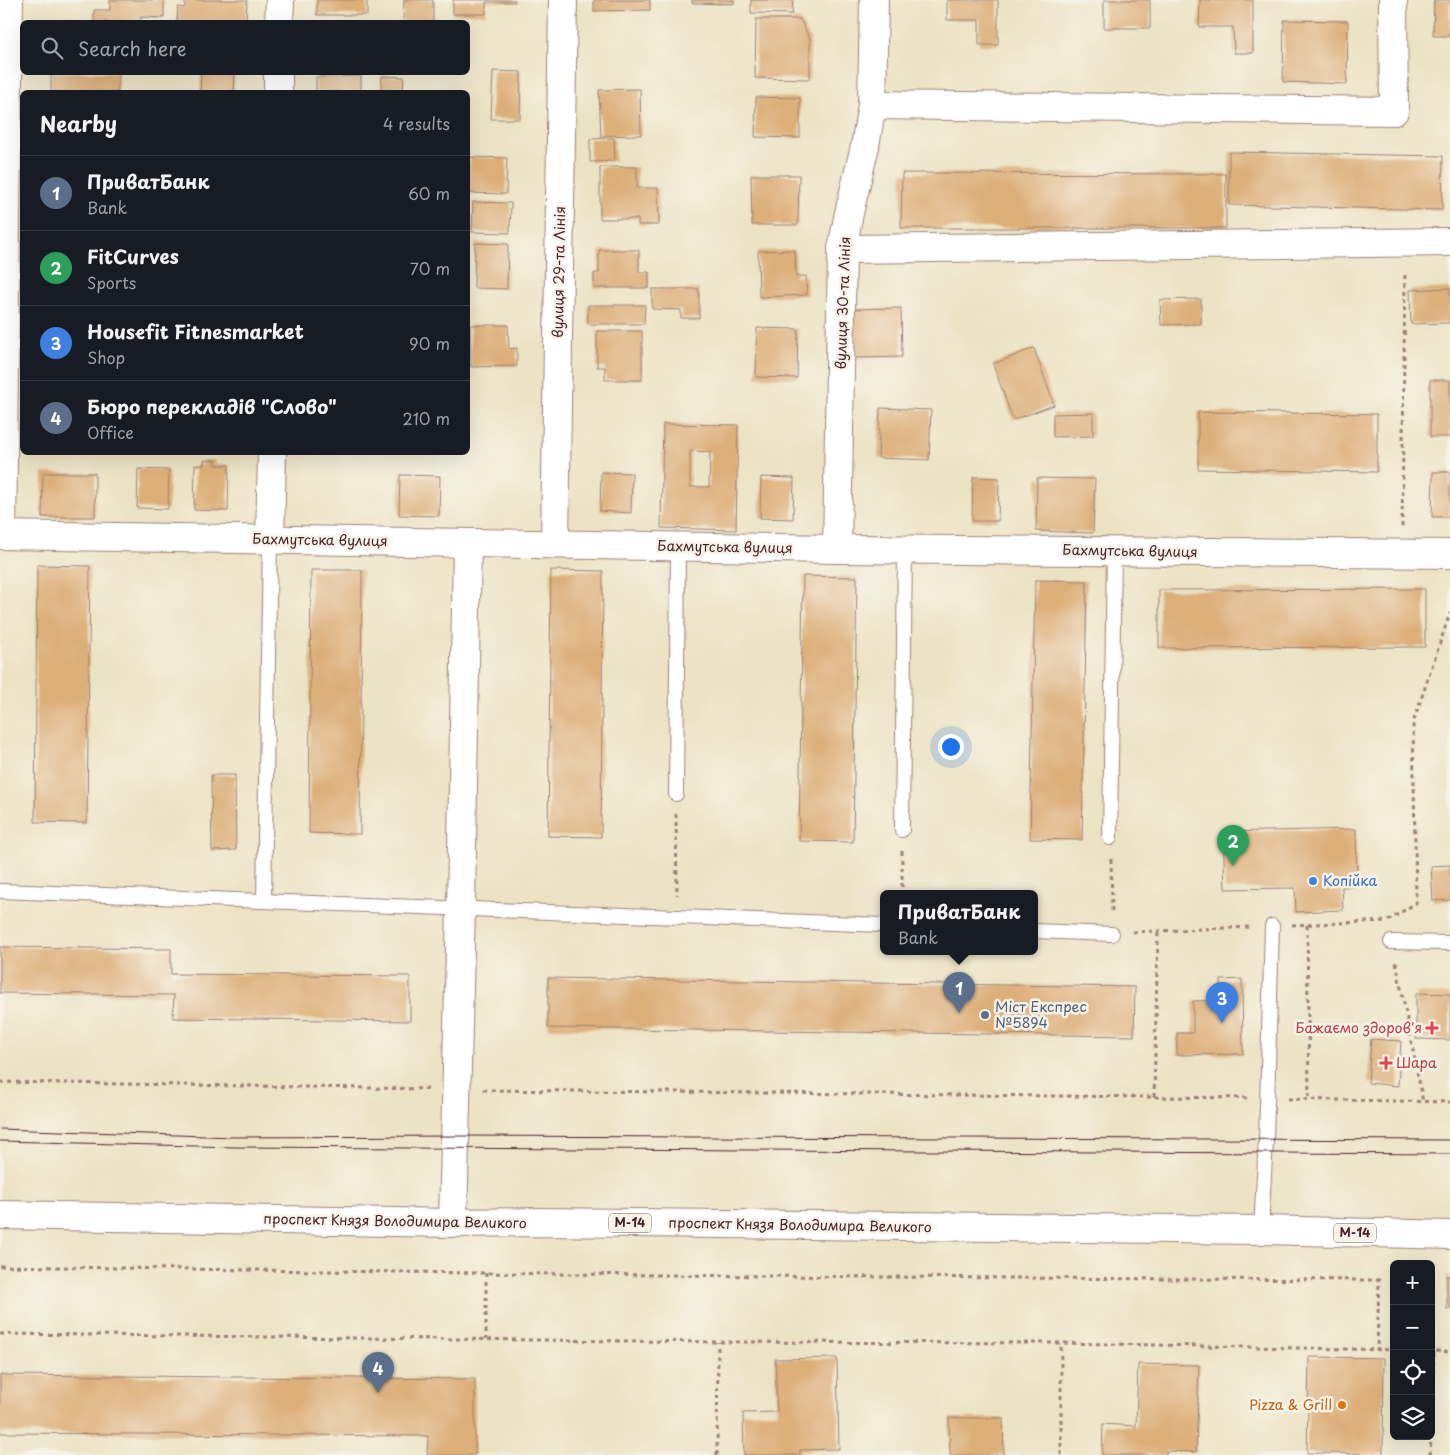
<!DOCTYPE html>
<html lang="en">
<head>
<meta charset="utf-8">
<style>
	:root { --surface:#171b24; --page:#20242c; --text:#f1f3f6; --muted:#9ea1a6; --line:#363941; --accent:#0f766e }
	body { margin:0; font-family:"Playpen Sans",sans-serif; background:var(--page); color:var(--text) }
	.controls { position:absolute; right:15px; bottom:15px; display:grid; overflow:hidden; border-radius:8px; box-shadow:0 5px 20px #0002 }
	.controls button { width:45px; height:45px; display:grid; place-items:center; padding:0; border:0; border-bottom:1px solid var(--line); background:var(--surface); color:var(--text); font:25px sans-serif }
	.you { position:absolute; left:950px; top:746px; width:18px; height:18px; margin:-12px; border:4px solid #fff; border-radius:50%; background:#1a73e8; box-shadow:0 0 0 8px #1a73e833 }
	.badge { display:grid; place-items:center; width:32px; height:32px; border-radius:50%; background:var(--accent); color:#fff; font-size:16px; font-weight:700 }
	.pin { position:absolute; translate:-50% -41px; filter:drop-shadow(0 1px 2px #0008) }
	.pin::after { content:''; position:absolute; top:26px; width:18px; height:15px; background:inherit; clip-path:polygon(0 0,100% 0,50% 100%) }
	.popup { position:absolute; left:880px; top:890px; width:158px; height:65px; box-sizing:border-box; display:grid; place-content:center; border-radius:8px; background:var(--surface); filter:drop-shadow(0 1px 4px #0005); font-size:16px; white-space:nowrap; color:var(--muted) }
	.popup b { font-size:19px; color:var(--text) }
	.popup::after { content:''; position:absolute; left:50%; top:100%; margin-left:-10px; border:10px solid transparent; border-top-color:var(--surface) }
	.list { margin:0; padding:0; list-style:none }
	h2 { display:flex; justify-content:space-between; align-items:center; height:65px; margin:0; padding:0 20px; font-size:21px }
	h2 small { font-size:16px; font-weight:400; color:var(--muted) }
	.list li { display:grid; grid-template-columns:32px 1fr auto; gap:15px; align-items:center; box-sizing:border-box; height:75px; padding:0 20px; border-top:1px solid var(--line) }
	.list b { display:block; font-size:19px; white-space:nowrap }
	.list p { margin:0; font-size:16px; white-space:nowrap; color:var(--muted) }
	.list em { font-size:16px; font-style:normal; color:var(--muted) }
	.icon { flex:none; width:28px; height:28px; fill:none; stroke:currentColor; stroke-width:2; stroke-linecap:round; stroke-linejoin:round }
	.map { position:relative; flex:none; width:1450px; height:1455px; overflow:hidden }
	.search { position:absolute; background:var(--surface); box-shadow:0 5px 20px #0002; left:20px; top:20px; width:450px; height:55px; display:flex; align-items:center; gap:12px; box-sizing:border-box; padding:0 18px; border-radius:8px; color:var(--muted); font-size:19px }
	.panel { position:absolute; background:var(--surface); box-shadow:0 5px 20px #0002; left:20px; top:90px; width:450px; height:365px; border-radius:8px }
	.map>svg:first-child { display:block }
	.building { fill:#ddaf79; fill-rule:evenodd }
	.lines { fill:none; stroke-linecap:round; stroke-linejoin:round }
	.lane-casing { stroke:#9b8178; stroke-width:16 }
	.street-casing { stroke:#9b8178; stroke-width:30 }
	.primary-casing { stroke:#9b8178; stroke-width:30 }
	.path { stroke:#9b8178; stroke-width:3; stroke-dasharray:4 4; stroke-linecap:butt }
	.lane { stroke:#fff; stroke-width:14 }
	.street { stroke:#fff; stroke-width:28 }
	.primary { stroke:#fff; stroke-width:28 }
	.tram { stroke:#4a1f2b; stroke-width:1 }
	.shop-dot { fill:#3f7fe0; stroke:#f7f3e8; stroke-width:2 }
	.service-dot { fill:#5c6f8a; stroke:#f7f3e8; stroke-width:2 }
	.health-dot { fill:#e0444e; stroke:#f7f3e8; stroke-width:2 }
	.food-dot { fill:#e8710a; stroke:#f7f3e8; stroke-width:2 }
	.labels { text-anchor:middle; stroke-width:5; stroke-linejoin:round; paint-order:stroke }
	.shield { fill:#f7f3e8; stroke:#7e5f64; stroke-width:1 }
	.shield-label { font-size:12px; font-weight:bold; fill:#4a1f2b }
	.street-label { font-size:14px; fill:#4a1f2b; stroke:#f7f3e8 }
	.shop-label { font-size:14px; fill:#366cbe; stroke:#f7f3e8; text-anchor:start }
	.service-label { font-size:14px; fill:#4e5e75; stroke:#f7f3e8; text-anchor:start }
	.health-label { font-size:14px; fill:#be3a42; stroke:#f7f3e8; text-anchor:end }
	.food-label { font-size:14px; fill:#c56008; stroke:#f7f3e8; text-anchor:end }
</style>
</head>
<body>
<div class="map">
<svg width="1450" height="1455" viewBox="0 0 1450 1455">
	<rect width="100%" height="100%" fill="#f7f3e8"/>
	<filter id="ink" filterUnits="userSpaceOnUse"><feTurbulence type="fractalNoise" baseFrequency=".02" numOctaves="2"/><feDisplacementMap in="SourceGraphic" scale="10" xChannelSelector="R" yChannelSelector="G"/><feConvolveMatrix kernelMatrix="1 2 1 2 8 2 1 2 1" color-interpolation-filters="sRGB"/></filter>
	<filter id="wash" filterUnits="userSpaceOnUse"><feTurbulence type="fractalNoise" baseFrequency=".0096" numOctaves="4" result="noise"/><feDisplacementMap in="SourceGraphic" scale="20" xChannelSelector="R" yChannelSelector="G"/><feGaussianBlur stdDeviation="1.12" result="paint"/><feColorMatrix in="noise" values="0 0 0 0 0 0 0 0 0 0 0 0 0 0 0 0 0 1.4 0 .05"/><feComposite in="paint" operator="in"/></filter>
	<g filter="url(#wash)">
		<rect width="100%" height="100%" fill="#ece3c4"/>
		<g id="blocks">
			<g class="building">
				<polygon points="110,0 164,0 164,18 141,17 141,22 94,22 94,10 110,10"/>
				<polygon points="185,0 247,0 246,22 177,22 178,7 185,8"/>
				<rect x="317" y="0" width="50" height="15"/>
				<polygon points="404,0 433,0 433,22 403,22"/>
				<polygon points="453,0 515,0 515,2 486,2 486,14 453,14"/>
				<polygon points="594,0 650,0 650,10 594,11"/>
				<polygon points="692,0 734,0 734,4 692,3"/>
				<polygon points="751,0 793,0 792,14 751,13"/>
				<polygon points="947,0 998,0 998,45 979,45 979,20 947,20"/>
				<rect x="1104" y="0" width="46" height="28"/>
				<polygon points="1200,0 1253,0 1253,53 1234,53 1233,27 1199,27"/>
				<polygon points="1434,0 1450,0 1450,36 1433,36"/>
				<polygon points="756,19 800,19 810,39 810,79 755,78"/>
				<polygon points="1284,20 1348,21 1347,84 1283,82"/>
				<polygon points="493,71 521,72 520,119 491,119"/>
				<rect x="51" y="72" width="67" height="20"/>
				<polygon points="201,72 235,72 234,92 200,92"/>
				<polygon points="361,76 361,92 316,92 316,77"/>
				<polygon points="382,76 404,77 403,92 381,92"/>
				<polygon points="640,89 641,135 601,136 599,90"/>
				<polygon points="756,97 800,98 800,138 755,137"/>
				<polygon points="614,138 615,161 590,162 590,139"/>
				<polygon points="1229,152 1443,156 1442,210 1229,205"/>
				<polygon points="470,157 507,158 506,194 468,193"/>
				<polygon points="600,167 637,167 637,188 658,188 659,225 638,225 638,219 600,219"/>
				<polygon points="902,173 1226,174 1226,228 901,228"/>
				<polygon points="751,175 799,175 798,225 752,225"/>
				<polygon points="473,202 511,203 510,233 472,232"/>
				<polygon points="475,243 508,244 507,289 474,288"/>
				<polygon points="599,250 639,250 639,272 649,272 649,288 594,288 594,273 599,273"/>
				<polygon points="795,250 796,277 806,276 807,295 759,297 758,251"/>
				<polygon points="1450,288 1450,323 1411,324 1410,290"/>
				<polygon points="652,289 699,289 699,318 681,318 681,310 652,309"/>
				<polygon points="1201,299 1201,324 1161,325 1160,300"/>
				<polygon points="588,305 645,305 644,324 588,324"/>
				<polygon points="901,308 902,357 852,358 851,309"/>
				<polygon points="470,325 508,325 509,349 517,348 517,366 471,367"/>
				<polygon points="757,328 798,329 797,378 756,377"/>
				<polygon points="597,331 642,331 642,380 605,380 605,367 597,367"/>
				<polygon points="1034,348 1054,405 1013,420 993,364"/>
				<rect x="1430" y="380" width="20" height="57"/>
				<polygon points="880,408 931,410 929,460 878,458"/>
				<polygon points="1198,412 1377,414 1377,472 1198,469"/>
				<polygon points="1093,413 1093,436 1053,437 1053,414"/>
				<path d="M663 424 738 425 736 530 661 528ZM690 451 710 452 709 487H690Z"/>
				<polygon points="204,460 216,460 216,465 229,465 228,511 194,510 195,465 204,465"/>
				<polygon points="138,469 169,470 168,509 137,508"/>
				<polygon points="601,472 632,473 631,513 600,511"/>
				<polygon points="1433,472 1450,472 1450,517 1432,517"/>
				<polygon points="43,473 95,473 95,517 42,517"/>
				<polygon points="400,475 440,476 439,516 399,515"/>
				<polygon points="761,477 794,478 793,519 760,518"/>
				<polygon points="973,477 999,478 998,521 972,521"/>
				<polygon points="1037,478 1095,479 1093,533 1036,531"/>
				<polygon points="37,565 90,566 87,823 35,822"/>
				<polygon points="311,570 362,570 360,834 309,833"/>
				<polygon points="551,570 603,571 601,837 548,836"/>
				<polygon points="803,576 857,577 853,842 799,841"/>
				<polygon points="1035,580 1087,581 1082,840 1030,839"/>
				<polygon points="1425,589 1425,647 1159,648 1159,590"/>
				<polygon points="211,775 235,775 236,850 212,851"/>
				<polygon points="1356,829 1357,886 1342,887 1343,910 1296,912 1295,888 1225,889 1223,832"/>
				<polygon points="1450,865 1450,900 1433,901 1431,866"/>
				<polygon points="0,947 171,949 171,974 410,976 410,1021 173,1018 174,995 0,993"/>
				<polygon points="548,978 1135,987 1134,1036 548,1028"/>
				<polygon points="1242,979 1243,1054 1177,1055 1177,1033 1193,1033 1193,1001 1221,1000 1221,980"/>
				<polygon points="1416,993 1450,994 1450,1040 1416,1039"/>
				<polygon points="1371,1039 1401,1041 1398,1086 1368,1083"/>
				<rect x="1447" y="1276" width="3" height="33"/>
				<polygon points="1309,1357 1384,1358 1383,1454 1307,1453"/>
				<polygon points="837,1358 839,1449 800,1450 800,1455 744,1455 743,1413 777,1412 775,1359"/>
				<polygon points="1138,1364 1199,1365 1196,1452 1166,1451 1166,1455 1102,1455 1103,1424 1136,1426"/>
				<polygon points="0,1375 475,1379 475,1455 427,1455 428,1436 0,1433"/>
				<polygon points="949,1418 1003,1418 1004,1455 950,1455"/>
			</g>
		</g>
	</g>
	<g filter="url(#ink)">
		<use href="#blocks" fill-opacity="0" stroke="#9b8178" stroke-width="1"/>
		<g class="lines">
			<g class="lane-casing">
				<g id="lane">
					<polyline points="676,794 678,546"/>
					<polyline points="902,830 905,549"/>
					<polyline points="1110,838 1114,551"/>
					<polyline points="0,891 884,925"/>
					<polyline points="264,901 270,539"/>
					<polyline points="1034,931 1112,934"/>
					<polyline points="1391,942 1450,943"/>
					<polyline points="1261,1230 1266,1140 1272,926"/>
				</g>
			</g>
			<g class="street-casing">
				<g id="street">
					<polyline points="279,22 280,0"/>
					<polyline points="278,92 278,72"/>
					<polyline points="872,105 1394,111 1393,0"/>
					<polyline points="842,249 1450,242"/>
					<polyline points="0,535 837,549 1450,554"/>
					<polyline points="2,535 9,0"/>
					<polyline points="270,539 272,452"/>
					<polyline points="555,543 563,0"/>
					<polyline points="837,549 842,249 849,213 865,146 872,105 874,0"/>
					<polyline points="453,1223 461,908 467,543"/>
				</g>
			</g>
			<g class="primary-casing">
				<polyline id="primary" points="0,1215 453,1223 540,1222 1261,1230 1450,1235"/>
			</g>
			<g class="path">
				<polyline points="1402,527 1405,271"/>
				<polyline points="676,814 677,895"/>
				<polyline points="902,851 902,894"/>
				<polyline points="1111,859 1112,912"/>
				<polyline points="1292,925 1387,921 1416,903 1413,723 1450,613"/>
				<polyline points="1307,925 1309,1099"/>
				<polyline points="1133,932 1251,927"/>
				<polyline points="1396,962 1423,1102"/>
				<polyline points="0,1082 429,1089"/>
				<polyline points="483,1090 1247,1098"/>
				<polyline points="1154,1097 1158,931"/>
				<polyline points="1288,1099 1450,1102"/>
				<path d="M0 1266C460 1274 919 1278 1379 1280L1377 1350"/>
				<polyline points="486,1273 486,1339"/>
				<polyline points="0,1334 718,1342 1061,1343 1394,1350"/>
				<polyline points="1431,1421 1434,1351 1450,1352"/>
				<polyline points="717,1455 718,1342"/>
				<polyline points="1061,1455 1061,1343"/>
				<polyline points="1430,1455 1431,1436"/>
			</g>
			<use href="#lane" class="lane"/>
			<use href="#street" class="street"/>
			<use href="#primary" class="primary"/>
			<g class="tram">
				<polyline points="0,1129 235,1137 456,1136 1450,1140"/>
				<polyline points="0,1141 235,1147 1450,1154"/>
			</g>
		</g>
	</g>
	<circle class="shop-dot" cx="1313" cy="881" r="5"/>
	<circle class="service-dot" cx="985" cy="1015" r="5"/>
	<g class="health-dot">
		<path d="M1429.5 1020.5h5v5h5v5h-5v5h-5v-5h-5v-5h5z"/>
		<path d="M1383.5 1055.5h5v5h5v5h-5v5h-5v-5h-5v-5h5z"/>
	</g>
	<circle class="food-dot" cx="1342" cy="1405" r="5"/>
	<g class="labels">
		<g class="shield">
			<rect x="609" y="1213.5" width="42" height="19" rx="4"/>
			<rect x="1334" y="1223.5" width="42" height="19" rx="4"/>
		</g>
		<g class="shield-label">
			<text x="630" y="1227">М-14</text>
			<text x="1355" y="1237">М-14</text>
		</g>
		<g class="street-label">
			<text transform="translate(559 272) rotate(-89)" y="5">вулиця 29-та Лінія</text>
			<text transform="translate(843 303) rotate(-88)" y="5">вулиця 30-та Лінія</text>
			<text transform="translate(320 540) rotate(1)" y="5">Бахмутська вулиця</text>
			<text transform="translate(725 547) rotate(1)" y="5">Бахмутська вулиця</text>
			<text transform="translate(1130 551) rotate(1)" y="5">Бахмутська вулиця</text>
			<text transform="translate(395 1221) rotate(1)" y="5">проспект Князя Володимира Великого</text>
			<text transform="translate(800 1225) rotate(1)" y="5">проспект Князя Володимира Великого</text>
		</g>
		<g class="shop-label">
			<text x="1323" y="886">Копійка</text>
		</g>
		<g class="service-label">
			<text x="995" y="1012">Міст Експрес<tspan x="995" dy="16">№5894</tspan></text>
		</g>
		<g class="health-label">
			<text x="1422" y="1033">Бажаємо здоров'я</text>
			<text x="1396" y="1068" text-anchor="start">Шара</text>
		</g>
		<g class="food-label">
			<text x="1332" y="1410">Pizza &amp; Grill</text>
		</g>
	</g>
</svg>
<div class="controls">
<button>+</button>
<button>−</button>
<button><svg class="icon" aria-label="locate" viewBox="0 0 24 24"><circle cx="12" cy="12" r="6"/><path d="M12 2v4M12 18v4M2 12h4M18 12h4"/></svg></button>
<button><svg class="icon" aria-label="layers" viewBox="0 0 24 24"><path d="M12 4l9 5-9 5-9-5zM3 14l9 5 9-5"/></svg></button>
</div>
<div class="you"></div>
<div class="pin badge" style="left:959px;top:1013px;background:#5c6f8a">1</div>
<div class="popup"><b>ПриватБанк</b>Bank</div>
<div class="pin badge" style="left:1233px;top:866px;background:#2e9e5b">2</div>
<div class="pin badge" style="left:1222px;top:1023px;background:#3f7fe0">3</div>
<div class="pin badge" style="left:378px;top:1393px;background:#5c6f8a">4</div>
<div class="search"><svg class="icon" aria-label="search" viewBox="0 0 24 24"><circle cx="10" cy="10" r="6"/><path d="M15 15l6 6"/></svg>Search here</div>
<section class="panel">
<h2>Nearby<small>4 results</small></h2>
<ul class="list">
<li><span class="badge" style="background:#5c6f8a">1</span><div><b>ПриватБанк</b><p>Bank</p></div><em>60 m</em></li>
<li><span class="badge" style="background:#2e9e5b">2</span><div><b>FitCurves</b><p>Sports</p></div><em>70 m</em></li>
<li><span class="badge" style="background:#3f7fe0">3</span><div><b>Housefit Fitnesmarket</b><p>Shop</p></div><em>90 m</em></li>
<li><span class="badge" style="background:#5c6f8a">4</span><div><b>Бюро перекладів &quot;Слово&quot;</b><p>Office</p></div><em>210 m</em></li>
</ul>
</section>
</div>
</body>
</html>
